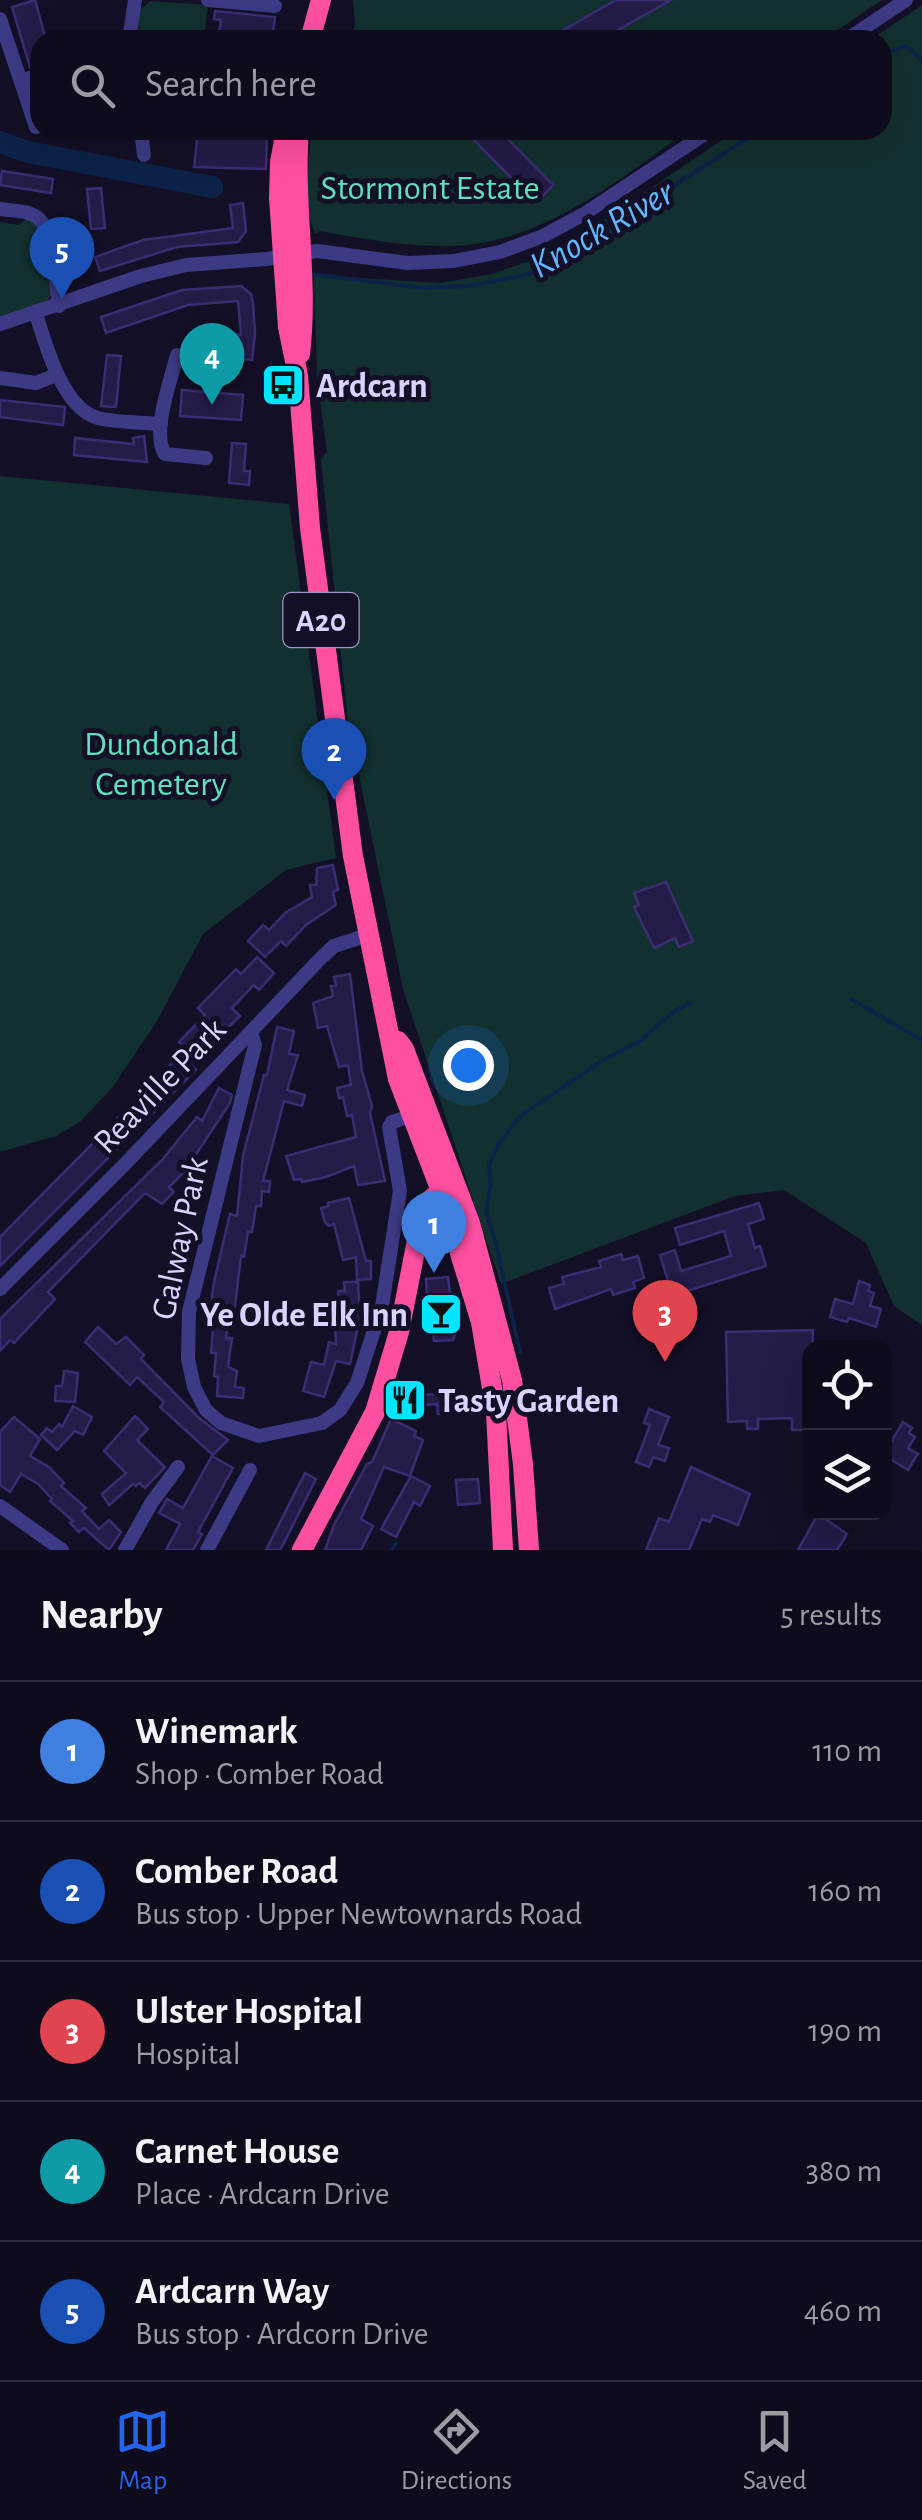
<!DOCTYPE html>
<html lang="en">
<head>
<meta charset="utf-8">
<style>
	:root { --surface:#0e0b1c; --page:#1c1929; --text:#f1f3f6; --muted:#9b9ba3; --line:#2e2b3b; --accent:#2563eb }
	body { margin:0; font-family:"Alegreya Sans",sans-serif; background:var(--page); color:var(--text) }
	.controls { position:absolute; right:30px; bottom:30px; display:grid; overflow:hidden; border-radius:20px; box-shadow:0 10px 40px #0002 }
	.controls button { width:90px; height:90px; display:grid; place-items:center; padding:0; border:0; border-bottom:2px solid var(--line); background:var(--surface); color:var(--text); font:50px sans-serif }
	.you { position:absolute; left:468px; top:1065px; width:35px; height:35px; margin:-25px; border:8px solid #fff; border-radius:50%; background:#1a73e8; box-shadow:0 0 0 15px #1a73e833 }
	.badge { display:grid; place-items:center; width:65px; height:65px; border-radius:50%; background:var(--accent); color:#fff; font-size:32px; font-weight:700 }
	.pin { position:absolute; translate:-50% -82px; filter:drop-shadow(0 2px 5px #0008) }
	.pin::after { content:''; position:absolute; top:52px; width:35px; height:30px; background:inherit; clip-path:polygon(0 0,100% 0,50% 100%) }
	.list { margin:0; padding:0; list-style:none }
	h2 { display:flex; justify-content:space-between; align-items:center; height:130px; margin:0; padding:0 40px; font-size:42px }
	h2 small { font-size:32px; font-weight:400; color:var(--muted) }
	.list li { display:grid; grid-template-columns:65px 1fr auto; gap:30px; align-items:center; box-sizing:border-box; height:140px; padding:0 40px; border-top:2px solid var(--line) }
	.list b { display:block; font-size:38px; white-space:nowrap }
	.list p { margin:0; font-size:32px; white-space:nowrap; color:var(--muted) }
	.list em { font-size:32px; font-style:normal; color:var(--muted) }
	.icon { flex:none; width:55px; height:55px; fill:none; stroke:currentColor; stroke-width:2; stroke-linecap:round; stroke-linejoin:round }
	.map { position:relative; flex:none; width:922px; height:1550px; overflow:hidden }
	.search { position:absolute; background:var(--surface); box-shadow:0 10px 40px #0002; left:30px; right:30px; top:30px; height:110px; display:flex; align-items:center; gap:25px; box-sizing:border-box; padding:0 35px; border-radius:30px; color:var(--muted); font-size:38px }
	.sheet { height:830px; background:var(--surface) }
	nav { display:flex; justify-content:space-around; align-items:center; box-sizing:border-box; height:140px; border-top:2px solid var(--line); background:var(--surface); font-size:28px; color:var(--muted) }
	nav a { display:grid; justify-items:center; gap:5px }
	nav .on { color:var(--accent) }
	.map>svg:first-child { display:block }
	.green { fill:#12302f }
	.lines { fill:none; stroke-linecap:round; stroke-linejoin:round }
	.stream { stroke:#0c2248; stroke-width:4 }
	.river { stroke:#0c2248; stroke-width:22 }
	.building { fill:#241b47; stroke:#3b2d73; stroke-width:2.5 }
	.minor { stroke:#3d3a85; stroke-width:14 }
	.highway { stroke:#ff4fa3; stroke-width:20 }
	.labels { text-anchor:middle; stroke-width:10; stroke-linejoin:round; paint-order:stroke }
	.shield { fill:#130f26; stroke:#9e99be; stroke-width:2.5 }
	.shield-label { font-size:32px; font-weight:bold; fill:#d9d4ff }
	.park-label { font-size:35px; fill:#5fe0c0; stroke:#130f26 }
	.poi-label { font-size:35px; font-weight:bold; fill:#d9d4ff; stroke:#130f26; text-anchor:start }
	.street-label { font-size:35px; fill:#d9d4ff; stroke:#130f26 }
	.water-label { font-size:38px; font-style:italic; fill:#62b6ff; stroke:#130f26 }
</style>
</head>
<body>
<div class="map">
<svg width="922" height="1550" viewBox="0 0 922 1550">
	<rect width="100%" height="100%" fill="#130f26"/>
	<g class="green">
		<polygon points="353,0 882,0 823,40 351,40 355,24"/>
		<polygon points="150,1 208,5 204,40 138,40 139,11"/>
		<polygon points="922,5 922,1325 894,1306 866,1243 784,1190 735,1196 501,1284 403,989 348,722 321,459 327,451 317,380 314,275 440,283 492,274 535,259 596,225 737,130 882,130 882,40 870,40"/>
		<path d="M311 130H690C617 180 543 244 450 246 406 247 363 239 320 231L316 234C301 212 310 157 311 130Z"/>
		<polygon points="27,218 39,224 45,234 53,291 45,305 0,318 0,222 19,225"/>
		<polygon points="0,476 289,504 336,858 286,870 203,934 157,1021 112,1088 80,1122 56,1136 0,1152"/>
	</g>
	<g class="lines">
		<g class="stream">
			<polyline points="882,54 906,46 922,60"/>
			<polyline points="310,274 425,288 468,286 551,270 573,251 760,130"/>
			<polyline points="851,999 922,1040"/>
			<polyline points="520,1352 495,1240 486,1212 491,1182 489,1165 497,1147 519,1117 603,1060 640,1041 673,1012 690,1003"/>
			<polyline points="391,1550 396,1543"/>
		</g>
		<polyline class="river" points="0,142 28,152 212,187"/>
	</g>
	<g class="building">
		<polygon points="35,0 46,40 40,40 40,65 30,67 12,7"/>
		<polygon points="616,0 671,0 600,40 546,40"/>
		<polygon points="215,11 275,17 272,40 218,40 221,20 214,19"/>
		<polygon points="198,130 267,130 266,169 194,167"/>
		<polygon points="464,130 499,130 553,185 536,203"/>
		<polygon points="2,171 53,179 51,193 0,185"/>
		<polygon points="101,188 105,228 91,229 87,189"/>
		<polygon points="243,203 246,231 238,242 177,247 100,271 95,257 143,240 233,228 230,205"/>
		<polygon points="241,286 251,294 253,303 255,334 252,360 232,358 235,334 241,335 238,301 188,305 106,333 101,317 182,290"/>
		<polygon points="107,355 121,356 116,407 101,406"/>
		<polygon points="182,390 243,395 241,420 180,416"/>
		<polygon points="0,400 65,407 63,425 0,417"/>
		<polygon points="144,436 147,462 74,455 75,438 134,444 133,438"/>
		<polygon points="232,443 246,444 244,471 250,471 249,485 229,483"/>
		<polygon points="333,865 338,890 333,892 336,905 306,925 286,946 281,941 265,957 248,941 263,925 269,930 285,913 312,897 310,885 316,885 317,868"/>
		<polygon points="666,882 693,941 679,947 675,938 654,948 634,907 639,905 634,893"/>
		<polygon points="257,957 274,973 259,990 254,985 232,1008 240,1016 190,1064 196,1070 0,1266 0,1237 186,1049 179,1042 205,1015 198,1008 236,969 241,974"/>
		<polygon points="350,974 362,1071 372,1106 370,1113 385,1181 358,1185 354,1166 326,1177 302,1182 301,1179 294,1180 286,1156 356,1137 352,1115 347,1116 343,1097 339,1098 337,1088 351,1085 348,1065 339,1067 327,1026 318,1028 313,1003 333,996 331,986 336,985 334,977"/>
		<polygon points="277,1027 294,1031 289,1054 298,1055 287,1090 305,1095 302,1106 284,1101 263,1181 270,1181 269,1192 262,1191 261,1206 256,1206 252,1232 248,1232 244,1257 241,1256 235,1307 230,1311 226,1338 232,1338 228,1367 237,1371 235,1387 244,1388 243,1398 217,1396 218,1377 214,1376 216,1353 211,1353 213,1327 208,1326 214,1282 230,1214 237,1216 243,1156 264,1075 267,1075"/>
		<polygon points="219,1088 232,1095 230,1103 195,1156 199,1163 189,1173 186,1170 169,1187 174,1192 162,1204 145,1193 48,1292 55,1299 14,1343 10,1340 0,1351 0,1319 162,1160 197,1117 202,1121"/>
		<polygon points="349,1198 366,1261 371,1261 371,1279 357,1280 356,1257 343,1260 334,1224 329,1226 325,1222 321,1208 329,1206 328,1203"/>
		<polygon points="759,1203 764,1219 748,1224 755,1248 760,1246 766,1266 687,1291 691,1306 677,1310 660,1255 675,1250 681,1271 731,1256 724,1231 680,1245 675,1228"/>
		<polygon points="621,1254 623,1260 638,1256 644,1278 633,1282 635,1288 613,1295 611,1289 555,1309 549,1288 564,1284 562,1277 601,1267 599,1261"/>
		<polygon points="448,1277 450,1294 453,1294 457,1329 453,1340 434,1341 433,1331 429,1331 426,1279"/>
		<polygon points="859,1281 870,1285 868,1291 874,1293 870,1306 881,1309 876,1327 849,1318 847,1322 830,1317 835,1299 853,1304"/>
		<polygon points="344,1282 358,1282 360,1317 350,1364 336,1361 324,1397 303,1391 311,1362 324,1365 329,1342 336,1344 334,1307 339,1307 338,1291 345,1291"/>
		<polygon points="98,1327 116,1344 126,1337 144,1355 141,1359 199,1418 228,1440 213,1455 160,1407 164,1402 137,1377 130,1385 85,1342"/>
		<polygon points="813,1330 810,1430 792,1430 792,1418 758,1419 758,1429 747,1429 747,1421 728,1422 726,1332"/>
		<polygon points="64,1371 78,1373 75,1402 55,1401 56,1386 62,1386"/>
		<polygon points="463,1393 464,1412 438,1414 437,1404 396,1407 392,1404 395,1396"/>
		<polygon points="73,1406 92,1417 83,1435 75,1431 57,1450 41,1435 47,1428 52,1432 59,1424 62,1427"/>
		<polygon points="649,1409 669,1417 658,1445 669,1448 665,1461 653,1457 649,1467 636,1462 650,1425 644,1423"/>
		<polygon points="135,1416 148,1429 137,1440 165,1467 145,1488 139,1483 136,1486 133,1484 109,1505 102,1494 126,1473 104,1451"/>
		<polygon points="14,1417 40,1439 30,1456 49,1467 64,1483 61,1486 86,1508 82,1511 99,1529 109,1520 121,1532 109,1550 84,1528 79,1532 70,1523 73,1521 50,1501 52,1499 38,1484 21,1474 10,1492 0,1485 0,1432"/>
		<polygon points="391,1419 416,1431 414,1436 423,1440 410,1476 384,1467 361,1519 373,1526 361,1550 325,1550 334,1525 367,1464 372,1462"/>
		<polygon points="903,1422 912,1428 909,1433 915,1437 908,1448 918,1454 908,1470 884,1455 884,1438 891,1442"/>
		<polygon points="212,1456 233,1468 198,1532 202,1534 193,1550 166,1550 180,1524 159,1513 167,1499 183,1508"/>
		<polygon points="691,1467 750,1494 738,1525 713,1515 710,1522 702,1519 689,1550 646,1550 659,1518 669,1522"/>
		<polygon points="305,1473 316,1479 285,1541 280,1550 266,1550"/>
		<polygon points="411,1476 430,1486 420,1506 414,1502 396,1537 381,1529"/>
		<polygon points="478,1479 480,1503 458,1505 456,1480"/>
		<polygon points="818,1514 847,1534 837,1550 798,1550"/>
	</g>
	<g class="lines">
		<g class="minor">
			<polyline points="208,0 275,6"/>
			<polyline points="0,19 36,127"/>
			<polyline points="129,40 135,0"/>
			<polyline points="846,40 906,0"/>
			<polyline points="21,81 40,75"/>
			<polyline points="141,130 144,155"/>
			<path d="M0 209C12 211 30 210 39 219 56 235 55 284 59 306"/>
			<path d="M36 314C46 345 62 408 98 418 118 423 141 422 161 424"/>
			<polyline points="0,324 141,276 186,265 267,259 317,251 408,263 454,261 500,252 543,236 584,214 711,130"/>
			<path d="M177 355C171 380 151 433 165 454L206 458"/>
			<polyline points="0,378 36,383 56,375"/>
			<polyline points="251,1032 255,1046 252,1057 189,1312 188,1359 194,1387 206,1410 221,1423 259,1436 322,1423 340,1410 357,1383 382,1306 400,1191 389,1127 392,1122 411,1116"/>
			<polyline points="0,1289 125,1164 321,958 334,946 368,935"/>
			<polyline points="0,1506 62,1550"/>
			<polyline points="125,1550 152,1502 178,1467"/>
			<polyline points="207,1550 250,1470"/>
		</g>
		<g class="highway">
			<polyline points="310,40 321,0"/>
			<polyline points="286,130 280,162 279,198 288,327 298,376 310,528 353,856 398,1079 441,1191 481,1322 496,1412 503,1550"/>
			<path d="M299 130C293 205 309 280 300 354"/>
			<polyline points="398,1041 404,1049 470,1223 512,1380 523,1464 529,1550"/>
			<polyline points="302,1550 375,1412 399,1332 424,1205 441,1191 452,1188"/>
		</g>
	</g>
	<defs>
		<g id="bus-square" transform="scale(2.25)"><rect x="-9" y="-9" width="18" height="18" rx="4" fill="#00e5ff" stroke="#130f26"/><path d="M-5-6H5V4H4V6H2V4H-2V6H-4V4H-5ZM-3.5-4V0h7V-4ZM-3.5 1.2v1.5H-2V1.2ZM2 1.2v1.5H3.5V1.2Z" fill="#111"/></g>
		<g id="bar-square" transform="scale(2.25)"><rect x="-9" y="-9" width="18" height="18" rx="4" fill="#00e5ff" stroke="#130f26"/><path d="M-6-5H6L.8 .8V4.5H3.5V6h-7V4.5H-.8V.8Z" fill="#111"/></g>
		<g id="restaurant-square" transform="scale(2.25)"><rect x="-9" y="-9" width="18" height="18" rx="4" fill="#00e5ff" stroke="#130f26"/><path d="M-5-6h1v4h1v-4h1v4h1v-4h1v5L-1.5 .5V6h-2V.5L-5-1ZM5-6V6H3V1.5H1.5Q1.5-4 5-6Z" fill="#111"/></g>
	</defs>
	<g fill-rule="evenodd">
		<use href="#bus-square" x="283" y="385"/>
		<use href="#bar-square" x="441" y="1314"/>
		<use href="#restaurant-square" x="405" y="1400"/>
	</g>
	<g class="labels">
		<rect class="shield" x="283.5" y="593" width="75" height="54" rx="8"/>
		<g class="shield-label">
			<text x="321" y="631">A20</text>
		</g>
		<g class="park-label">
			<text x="430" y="199">Stormont Estate</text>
			<text x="161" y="755">Dundonald<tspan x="161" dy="40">Cemetery</tspan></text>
		</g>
		<g class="poi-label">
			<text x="316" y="397">Ardcarn</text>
			<text x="408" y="1326" text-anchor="end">Ye Olde Elk Inn</text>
			<text x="438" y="1412">Tasty Garden</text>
		</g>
		<g class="street-label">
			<text transform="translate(159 1085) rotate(-46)" y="12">Reaville Park</text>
			<text transform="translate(179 1238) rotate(-78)" y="12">Galway Park</text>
		</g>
		<g class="water-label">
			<text transform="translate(601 228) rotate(-30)" y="13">Knock River</text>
		</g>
	</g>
</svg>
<div class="controls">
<button><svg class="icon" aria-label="locate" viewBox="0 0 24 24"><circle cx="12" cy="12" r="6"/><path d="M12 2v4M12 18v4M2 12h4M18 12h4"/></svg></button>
<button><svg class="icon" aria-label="layers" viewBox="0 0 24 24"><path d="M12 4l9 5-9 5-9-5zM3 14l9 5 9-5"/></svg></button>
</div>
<div class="you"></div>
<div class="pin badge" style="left:434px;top:1273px;background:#3f7fe0">1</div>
<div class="pin badge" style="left:334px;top:800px;background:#1a4fb4">2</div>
<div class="pin badge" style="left:665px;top:1362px;background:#e0444e">3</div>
<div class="pin badge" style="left:212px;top:405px;background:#0f9aa8">4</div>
<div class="pin badge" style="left:62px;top:299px;background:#1a4fb4">5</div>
<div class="search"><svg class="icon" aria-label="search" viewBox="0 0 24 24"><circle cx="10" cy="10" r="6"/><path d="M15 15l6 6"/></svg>Search here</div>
</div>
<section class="sheet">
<h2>Nearby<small>5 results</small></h2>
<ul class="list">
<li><span class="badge" style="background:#3f7fe0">1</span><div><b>Winemark</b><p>Shop · Comber Road</p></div><em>110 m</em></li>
<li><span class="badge" style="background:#1a4fb4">2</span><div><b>Comber Road</b><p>Bus stop · Upper Newtownards Road</p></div><em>160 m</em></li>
<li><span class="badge" style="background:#e0444e">3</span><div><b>Ulster Hospital</b><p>Hospital</p></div><em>190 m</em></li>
<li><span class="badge" style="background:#0f9aa8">4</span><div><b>Carnet House</b><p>Place · Ardcarn Drive</p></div><em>380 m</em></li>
<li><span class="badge" style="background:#1a4fb4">5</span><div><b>Ardcarn Way</b><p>Bus stop · Ardcorn Drive</p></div><em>460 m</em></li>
</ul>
</section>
<nav>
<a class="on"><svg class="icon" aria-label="map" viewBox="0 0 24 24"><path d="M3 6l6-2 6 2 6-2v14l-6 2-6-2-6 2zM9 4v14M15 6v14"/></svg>Map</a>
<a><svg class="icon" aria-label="directions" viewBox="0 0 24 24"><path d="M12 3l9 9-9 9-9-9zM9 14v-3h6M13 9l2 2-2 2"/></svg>Directions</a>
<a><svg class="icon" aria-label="saved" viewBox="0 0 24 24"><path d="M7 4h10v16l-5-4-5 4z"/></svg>Saved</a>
</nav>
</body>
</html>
